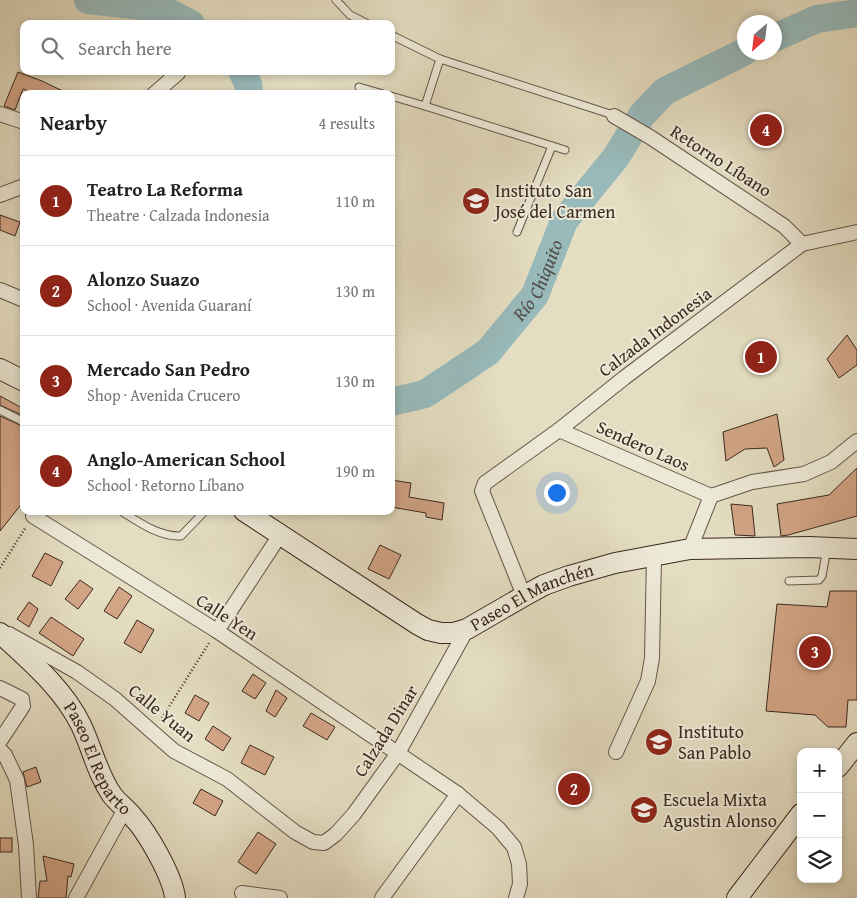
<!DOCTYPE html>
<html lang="en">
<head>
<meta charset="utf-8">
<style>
	:root { --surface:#fff; --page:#f6f6f6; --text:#222; --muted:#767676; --line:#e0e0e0; --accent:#8f2418 }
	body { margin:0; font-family:"Gentium Book Plus",serif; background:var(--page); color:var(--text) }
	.controls { position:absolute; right:15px; bottom:15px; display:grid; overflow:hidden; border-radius:10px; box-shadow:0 2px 8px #0003 }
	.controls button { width:45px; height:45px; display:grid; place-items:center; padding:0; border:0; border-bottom:1px solid var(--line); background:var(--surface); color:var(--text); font:25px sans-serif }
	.compass { position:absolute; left:737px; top:15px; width:45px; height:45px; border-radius:50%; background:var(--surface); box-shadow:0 2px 8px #0003; rotate:208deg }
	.you { position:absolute; left:556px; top:492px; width:18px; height:18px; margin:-12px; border:4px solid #fff; border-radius:50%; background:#1a73e8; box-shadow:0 0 0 8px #1a73e833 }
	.badge { display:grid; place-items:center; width:32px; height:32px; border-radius:50%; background:var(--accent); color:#fff; font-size:16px; font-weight:700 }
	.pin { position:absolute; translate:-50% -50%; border:2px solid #fff; box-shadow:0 1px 5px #0006 }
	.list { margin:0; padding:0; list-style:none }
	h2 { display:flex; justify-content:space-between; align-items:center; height:65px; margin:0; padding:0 20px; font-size:21px }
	h2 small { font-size:16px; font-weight:400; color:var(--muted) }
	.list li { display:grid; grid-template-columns:32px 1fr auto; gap:15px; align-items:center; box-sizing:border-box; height:90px; padding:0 20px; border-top:1px solid var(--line) }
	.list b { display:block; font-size:19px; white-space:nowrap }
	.list p { margin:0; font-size:16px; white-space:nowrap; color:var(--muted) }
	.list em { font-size:16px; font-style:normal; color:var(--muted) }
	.icon { flex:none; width:28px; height:28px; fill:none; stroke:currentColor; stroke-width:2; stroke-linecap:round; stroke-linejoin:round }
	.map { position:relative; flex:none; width:857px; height:898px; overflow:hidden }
	.search { position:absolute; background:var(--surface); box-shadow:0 2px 8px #0003; left:20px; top:20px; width:375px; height:55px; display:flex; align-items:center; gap:12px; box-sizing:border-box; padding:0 18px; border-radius:10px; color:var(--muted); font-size:19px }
	.panel { position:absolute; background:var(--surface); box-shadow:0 2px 8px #0003; left:20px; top:90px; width:375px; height:425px; border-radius:10px }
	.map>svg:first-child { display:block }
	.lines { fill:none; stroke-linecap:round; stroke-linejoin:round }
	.river { stroke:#98babb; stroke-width:28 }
	.building { fill:#d3a587; stroke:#3b281f }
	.lane-casing { stroke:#655548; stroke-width:9 }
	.street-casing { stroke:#655548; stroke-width:16 }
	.secondary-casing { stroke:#3b281f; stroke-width:22 }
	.path { stroke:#3b281f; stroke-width:2.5; stroke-dasharray:1 2.5; stroke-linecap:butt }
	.lane { stroke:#ede9d7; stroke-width:7 }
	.street { stroke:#ede9d7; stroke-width:14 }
	.secondary { stroke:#ede9d7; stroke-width:20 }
	.labels { text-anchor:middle; stroke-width:4; stroke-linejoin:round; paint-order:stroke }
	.street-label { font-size:18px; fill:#3b281f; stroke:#ede9d7 }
	.poi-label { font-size:18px; fill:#3b281f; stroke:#ede9d7; text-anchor:start }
	.water-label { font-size:19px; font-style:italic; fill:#524c46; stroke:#ede9d7 }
</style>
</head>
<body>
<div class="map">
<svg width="857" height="898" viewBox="0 0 857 898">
	<rect width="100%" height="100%" fill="#e4ddc1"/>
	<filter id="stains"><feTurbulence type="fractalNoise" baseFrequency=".004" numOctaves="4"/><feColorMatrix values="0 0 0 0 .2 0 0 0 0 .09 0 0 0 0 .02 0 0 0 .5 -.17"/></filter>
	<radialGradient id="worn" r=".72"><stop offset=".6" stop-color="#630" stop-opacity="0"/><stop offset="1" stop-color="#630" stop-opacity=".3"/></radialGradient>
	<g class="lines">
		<g class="river">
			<polyline points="88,0 160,8 191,24"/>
			<polyline points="774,38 817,19 857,13"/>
			<polyline points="242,71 248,84 249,94"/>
			<path id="s1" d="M391 402 425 394 488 352 535 295 564 221 616 157 642 115 665 91 744 52"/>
		</g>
	</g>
	<g class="building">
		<polygon points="18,72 42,81 69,94 35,94 23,89 15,110 4,106"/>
		<polygon points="0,215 20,222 15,236 0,230"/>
		<polygon points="847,335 857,350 857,365 839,378 827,359"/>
		<polygon points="0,396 24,409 24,416 0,405"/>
		<polygon points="777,414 784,460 774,467 767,448 745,449 726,461 723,432"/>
		<polygon points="0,416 24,427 24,501 0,531"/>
		<polygon points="857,468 857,516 788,535 781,536 777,504 829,495"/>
		<polygon points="391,480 411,483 409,497 444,503 442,520 426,517 426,513 391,507"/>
		<polygon points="731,504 752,506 755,536 735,535"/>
		<polygon points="380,545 401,555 389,579 368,569"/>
		<polygon points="45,553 63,562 51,586 32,576"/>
		<polygon points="80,580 93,589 78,609 65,599"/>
		<polygon points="119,587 132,596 117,619 104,611"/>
		<polygon points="830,591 857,591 857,700 848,700 846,727 828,727 815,715 766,711 777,604 827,607"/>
		<polygon points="29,602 38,609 29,627 17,619"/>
		<polygon points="51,617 84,639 73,656 39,633"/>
		<polygon points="137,620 154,630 141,653 124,643"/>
		<polygon points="253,674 266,683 255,699 242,691"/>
		<polygon points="276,690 287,698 275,717 266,711"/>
		<polygon points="195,695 209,703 199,721 185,713"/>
		<polygon points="311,713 335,727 327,740 303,726"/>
		<polygon points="213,726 231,738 223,751 205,739"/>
		<polygon points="250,745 274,757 265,775 241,763"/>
		<polygon points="36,767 41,782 27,787 23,772"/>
		<polygon points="201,789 223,801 215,816 193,803"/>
		<polygon points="258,832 276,844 256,874 238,862"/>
		<rect x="0" y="838" width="12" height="14"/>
		<polygon points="43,856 74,864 71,877 68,876 66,898 38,898 40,881 47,881"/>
	</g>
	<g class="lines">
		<g class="lane-casing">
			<g id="lane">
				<polyline points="336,0 350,15 368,24"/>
				<polyline points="391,35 440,59 607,113 614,116"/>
				<polyline points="440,59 425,106 565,150"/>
				<polyline points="359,87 383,94"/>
				<polyline points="391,96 425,106"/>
				<polyline points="517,232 552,146"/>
				<polyline points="0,410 24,422"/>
				<path d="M121 511C139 522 159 537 181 536L205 511"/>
				<polyline points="789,581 819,580 822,576 827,548"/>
			</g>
		</g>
		<g class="street-casing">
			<g id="street">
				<polyline points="154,94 178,73"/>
				<polyline points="0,114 24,122"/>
				<polyline points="614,116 650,137 784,226 802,244"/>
				<polyline points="0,195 24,186"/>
				<polyline points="0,290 24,300"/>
				<polyline points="559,430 711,496"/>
				<polyline points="33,516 217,631 458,794 498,828 514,847 519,864 520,884 516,898"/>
				<polyline points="690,549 711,496 752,482 804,474 831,462 857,441"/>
				<polyline points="524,596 482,491 485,483 559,430 624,378 802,244 857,232"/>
				<polyline points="217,631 280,535"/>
				<polyline points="9,634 77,672 115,699 174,751 227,779 295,832 313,842 324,843 336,834 354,814 398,753 467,629"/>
				<polyline points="0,688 22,699 23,706 0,741"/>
				<polyline points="0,750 5,755 17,780 26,845 29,898"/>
				<polyline points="616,752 648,681 652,658 654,556"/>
				<polyline points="242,893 280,898"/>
				<polyline points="76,898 125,809"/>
				<polyline points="382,898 458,794"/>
			</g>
		</g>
		<g class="secondary-casing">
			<g id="secondary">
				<polyline points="0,369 24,381"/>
				<path id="s2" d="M244 511 417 624 428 630 441 633H453L467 629 524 596 544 585 569 576 615 563 690 549 809 547 857 549"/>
				<path id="s3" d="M0 633C29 660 63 688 81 725 92 748 97 773 112 795 118 803 127 809 133 817 148 833 173 877 175 898"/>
				<polyline points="838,767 857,743"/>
				<polyline points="737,898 801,814"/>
			</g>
		</g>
		<g class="path">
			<polyline points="0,568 26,527"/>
			<polyline points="160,721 209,643"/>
		</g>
		<use href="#lane" class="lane"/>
		<use href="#street" class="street"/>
		<use href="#secondary" class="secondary"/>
	</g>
	<defs>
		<g id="school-disc" transform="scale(1.4375)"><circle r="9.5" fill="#8f2418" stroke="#ede9d7"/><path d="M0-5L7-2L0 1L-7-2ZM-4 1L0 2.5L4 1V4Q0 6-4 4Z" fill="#fff"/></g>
		<g id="university-disc" transform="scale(1.4375)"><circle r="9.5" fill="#8f2418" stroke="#ede9d7"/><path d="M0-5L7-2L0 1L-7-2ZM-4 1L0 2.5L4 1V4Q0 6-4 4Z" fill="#fff"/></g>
	</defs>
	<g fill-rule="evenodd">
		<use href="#school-disc" x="476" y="201"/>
		<use href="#school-disc" x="659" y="742"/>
		<use href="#university-disc" x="644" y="810"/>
	</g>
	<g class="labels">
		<g class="street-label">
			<text transform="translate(721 161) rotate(33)" y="6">Retorno Líbano</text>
			<text transform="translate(655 332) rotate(-37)" y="6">Calzada Indonesia</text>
			<text transform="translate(643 446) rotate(24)" y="6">Sendero Laos</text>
			<text dy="6" stroke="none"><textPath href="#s2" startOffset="332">Paseo El Manchén</textPath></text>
			<text transform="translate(227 617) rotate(33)" y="6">Calle Yen</text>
			<text transform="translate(162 713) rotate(39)" y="6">Calle Yuan</text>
			<text transform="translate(386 731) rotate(-58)" y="6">Calzada Dinar</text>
			<text dy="6" stroke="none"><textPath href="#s3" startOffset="161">Paseo El Reparto</textPath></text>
		</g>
		<g class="poi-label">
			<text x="495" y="197">Instituto San<tspan x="495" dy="21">José del Carmen</tspan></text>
			<text x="678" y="738">Instituto<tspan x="678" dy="21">San Pablo</tspan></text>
			<text x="663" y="806">Escuela Mixta<tspan x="663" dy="21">Agustin Alonso</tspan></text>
		</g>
		<g class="water-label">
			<text dy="7" stroke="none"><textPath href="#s1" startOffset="199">Río Chiquito</textPath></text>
		</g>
	</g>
	<rect width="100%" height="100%" filter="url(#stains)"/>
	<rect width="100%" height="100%" fill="url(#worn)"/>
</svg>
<div class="controls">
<button>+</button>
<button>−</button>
<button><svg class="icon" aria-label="layers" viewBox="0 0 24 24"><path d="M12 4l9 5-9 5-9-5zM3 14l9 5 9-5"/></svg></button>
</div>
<svg class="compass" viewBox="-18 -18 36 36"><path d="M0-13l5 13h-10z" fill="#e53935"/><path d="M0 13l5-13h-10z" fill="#767676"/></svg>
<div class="you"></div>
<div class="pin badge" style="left:761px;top:357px">1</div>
<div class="pin badge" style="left:574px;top:789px">2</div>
<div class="pin badge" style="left:815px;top:652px">3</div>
<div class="pin badge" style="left:766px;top:130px">4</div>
<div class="search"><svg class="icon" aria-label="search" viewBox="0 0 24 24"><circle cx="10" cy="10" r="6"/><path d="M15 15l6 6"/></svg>Search here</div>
<section class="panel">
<h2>Nearby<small>4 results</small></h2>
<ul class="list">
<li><span class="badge">1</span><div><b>Teatro La Reforma</b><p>Theatre · Calzada Indonesia</p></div><em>110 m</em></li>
<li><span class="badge">2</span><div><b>Alonzo Suazo</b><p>School · Avenida Guaraní</p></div><em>130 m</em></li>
<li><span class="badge">3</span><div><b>Mercado San Pedro</b><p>Shop · Avenida Crucero</p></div><em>130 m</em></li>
<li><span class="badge">4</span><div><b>Anglo-American School</b><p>School · Retorno Líbano</p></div><em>190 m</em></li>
</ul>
</section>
</div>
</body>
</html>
